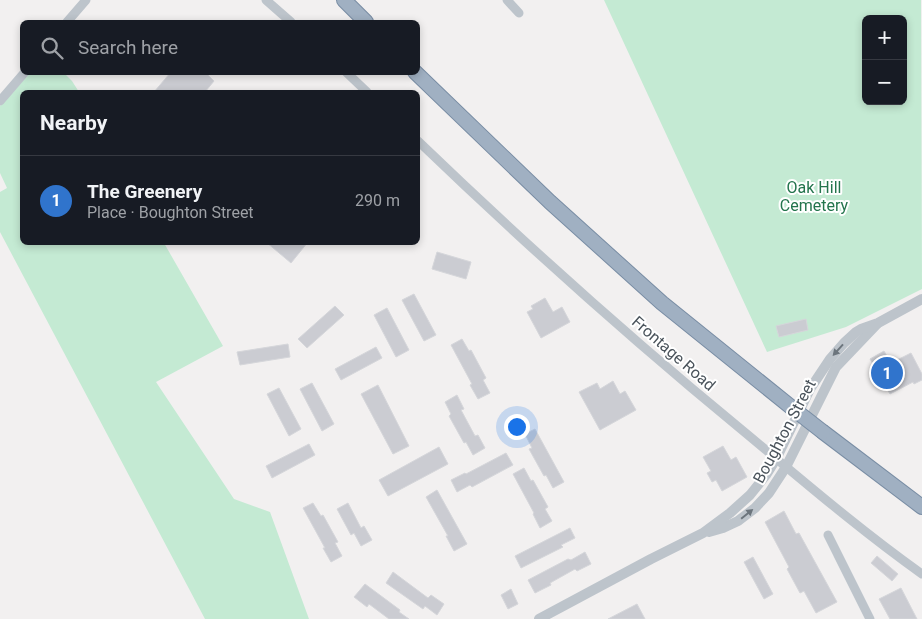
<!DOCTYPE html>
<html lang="en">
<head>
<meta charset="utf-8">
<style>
	:root { --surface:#171b24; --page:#20242c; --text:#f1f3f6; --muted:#9ea1a6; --line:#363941; --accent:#3074cc }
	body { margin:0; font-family:Roboto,sans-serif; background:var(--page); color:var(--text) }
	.controls { position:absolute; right:15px; top:15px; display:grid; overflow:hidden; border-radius:8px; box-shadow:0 2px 8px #0003 }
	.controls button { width:45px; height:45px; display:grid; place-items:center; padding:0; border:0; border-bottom:1px solid var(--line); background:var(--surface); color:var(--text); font:25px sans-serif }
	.you { position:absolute; left:516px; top:426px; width:18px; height:18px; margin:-12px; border:4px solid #fff; border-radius:50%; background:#1a73e8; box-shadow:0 0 0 8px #1a73e833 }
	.badge { display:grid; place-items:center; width:32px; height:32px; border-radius:50%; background:var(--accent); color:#fff; font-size:16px; font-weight:700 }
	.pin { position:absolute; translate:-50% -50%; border:2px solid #fff; box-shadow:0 1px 5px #0006 }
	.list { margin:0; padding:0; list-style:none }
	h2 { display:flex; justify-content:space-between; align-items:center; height:65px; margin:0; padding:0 20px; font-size:21px }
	h2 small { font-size:16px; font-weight:400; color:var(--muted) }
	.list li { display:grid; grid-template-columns:32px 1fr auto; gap:15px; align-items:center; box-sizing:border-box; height:90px; padding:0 20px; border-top:1px solid var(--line) }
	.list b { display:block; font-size:19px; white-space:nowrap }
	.list p { margin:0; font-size:16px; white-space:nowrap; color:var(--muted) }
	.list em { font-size:16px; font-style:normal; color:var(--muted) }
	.icon { flex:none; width:28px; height:28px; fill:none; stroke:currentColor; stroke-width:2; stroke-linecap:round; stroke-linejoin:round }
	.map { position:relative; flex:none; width:922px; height:619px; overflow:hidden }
	.search { position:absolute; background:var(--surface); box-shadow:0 2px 8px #0003; left:20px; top:20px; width:400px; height:55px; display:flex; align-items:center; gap:12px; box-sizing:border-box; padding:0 18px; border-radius:8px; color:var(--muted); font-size:19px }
	.panel { position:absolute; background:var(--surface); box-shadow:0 2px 8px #0003; left:20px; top:90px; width:400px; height:155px; border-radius:8px }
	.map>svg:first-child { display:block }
	.green { fill:#c4ead3; fill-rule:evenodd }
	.building { fill:#cbccd2; stroke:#d5d6da }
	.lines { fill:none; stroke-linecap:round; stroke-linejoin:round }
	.trunk-casing { stroke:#798da4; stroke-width:16 }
	.minor { stroke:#bdc4cb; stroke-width:9 }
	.tertiary { stroke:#bdc4cb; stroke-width:10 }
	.trunk { stroke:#a0b0c2; stroke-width:14 }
	.trunk-bridge-casing { stroke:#798da4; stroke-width:16; stroke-linecap:butt }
	.trunk-bridge { stroke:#a0b0c2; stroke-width:14 }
	.oneway { fill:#6c757d }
	.labels { text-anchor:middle; stroke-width:4; stroke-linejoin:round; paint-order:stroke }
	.park-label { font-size:16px; fill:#23744c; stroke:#fff }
	.street-label { font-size:16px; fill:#4a535b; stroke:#fff }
</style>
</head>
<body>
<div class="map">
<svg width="922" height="619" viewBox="0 0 922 619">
	<rect width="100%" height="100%" fill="#f2f0f0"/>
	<g class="green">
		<path d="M604 0H921L922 289 846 327 767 352ZM866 19H903V101H866Z"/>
		<polygon points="30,73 64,73 72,81 79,92 22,92 22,242 164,243 223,346 156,382 234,499 270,512 309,619 205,619 0,232 0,192 7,188 0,173 0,106"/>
	</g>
	<g class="building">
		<polygon points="171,72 205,72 214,81 205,92 154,92"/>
		<polygon points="266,242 308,242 291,263"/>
		<polygon points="437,252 471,262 466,279 432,269"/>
		<polygon points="414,294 436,335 424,341 402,300"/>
		<polygon points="545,298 553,312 562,307 570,322 541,338 527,312 533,309 531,306"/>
		<polygon points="335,306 344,315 307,348 298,339"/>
		<polygon points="387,308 409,350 396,357 374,315"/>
		<polygon points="806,319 808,330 779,337 776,326"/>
		<polygon points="462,339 469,351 471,350 486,378 483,380 490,393 478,399 470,385 472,384 451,345"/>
		<polygon points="288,344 290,357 240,365 237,352"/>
		<polygon points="376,347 382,358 341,380 335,369"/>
		<polygon points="884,351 891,363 911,353 922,374 922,380 914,384 913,382 890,394 870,359"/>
		<polygon points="613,381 620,394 625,391 636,410 600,430 579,392 597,383 600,389"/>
		<polygon points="312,383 334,424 322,431 300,389"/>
		<polygon points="378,385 409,446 393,454 361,394"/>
		<polygon points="279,388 301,429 289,436 267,394"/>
		<polygon points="457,395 464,409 461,410 475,436 478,435 485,448 473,455 466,442 464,443 449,416 451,414 445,402"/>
		<polygon points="535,429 564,482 553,488 546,475 544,476 529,449 532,448 525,434"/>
		<polygon points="309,444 315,455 272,478 266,466"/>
		<polygon points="723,446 731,460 736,457 747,477 722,491 716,480 712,482 707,473 711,471 703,457"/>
		<polygon points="439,447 448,464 388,496 379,480"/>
		<polygon points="506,453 513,465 472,487 470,485 457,492 451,480 465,473 466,474"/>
		<polygon points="524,468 531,481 533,480 548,507 545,509 552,521 540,528 533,514 534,513 513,474"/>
		<polygon points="437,490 467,544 454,551 446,536 448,536 426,497"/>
		<polygon points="313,503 321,516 323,515 338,542 335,543 342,556 331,562 323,548 325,548 303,508"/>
		<polygon points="348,503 361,528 364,526 372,540 361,546 354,533 351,535 337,509"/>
		<polygon points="784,511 796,534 799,533 837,602 816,613 804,591 800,593 787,569 789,567 765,522"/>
		<polygon points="570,528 575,538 561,545 563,547 521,568 515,556"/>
		<polygon points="585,552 591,564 577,571 575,569 550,583 551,585 535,593 528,580 568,559 571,560"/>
		<polygon points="877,556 898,574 892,581 871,563"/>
		<polygon points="753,557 773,594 764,599 744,562"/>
		<polygon points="393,572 428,598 431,595 444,604 437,615 425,606 423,609 386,583"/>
		<polygon points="365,584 400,610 399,612 409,619 389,619 369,604 367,607 354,597"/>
		<polygon points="901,588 917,619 890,619 879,599"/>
		<polygon points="511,589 518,604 508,609 501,595"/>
		<polygon points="637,604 645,619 608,619"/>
	</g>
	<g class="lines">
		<g class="trunk-casing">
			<g id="trunk">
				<polyline points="344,0 366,22"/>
				<polyline points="415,72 550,202 662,303 791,407"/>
				<polyline points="823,432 922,507"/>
			</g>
		</g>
		<g class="minor">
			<polyline points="266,0 291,22"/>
			<polyline points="507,0 519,13"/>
			<polyline points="67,22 86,0"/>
			<polyline points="346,72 367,92"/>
			<polyline points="0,101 25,72"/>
			<path d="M418 141C522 241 630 338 742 430 801 479 860 530 922 574"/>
			<polyline points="828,535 870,619"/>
		</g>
		<g class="tertiary">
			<polyline points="709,532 723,528 738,521 755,508 769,493 786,467 836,367 877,324"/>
			<polyline points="539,619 651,559 703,533 730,513 750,495 766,475 776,459 810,389 830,359 844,343 856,332 861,329 878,323 922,299"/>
		</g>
		<use href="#trunk" class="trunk"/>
		<g class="trunk-bridge-casing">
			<polyline id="trunk-bridge" points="791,407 823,432"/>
		</g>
		<use href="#trunk-bridge" class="trunk-bridge"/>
	</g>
	<defs><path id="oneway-solid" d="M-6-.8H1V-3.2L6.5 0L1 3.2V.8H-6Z" transform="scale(1.25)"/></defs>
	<g class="oneway">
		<use href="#oneway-solid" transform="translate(838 350) rotate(132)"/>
		<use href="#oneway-solid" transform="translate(747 514) rotate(-39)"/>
	</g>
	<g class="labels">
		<g class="park-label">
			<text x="814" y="193">Oak Hill<tspan x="814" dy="18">Cemetery</tspan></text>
		</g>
		<g class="street-label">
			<text transform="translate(674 353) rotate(41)" y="6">Frontage Road</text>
			<text transform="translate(784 431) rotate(-62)" y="6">Boughton Street</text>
		</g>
	</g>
</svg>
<div class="controls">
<button>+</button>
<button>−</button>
</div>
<div class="you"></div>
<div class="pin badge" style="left:887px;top:373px">1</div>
<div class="search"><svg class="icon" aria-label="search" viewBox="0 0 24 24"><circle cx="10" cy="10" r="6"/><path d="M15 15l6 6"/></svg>Search here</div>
<section class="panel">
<h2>Nearby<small></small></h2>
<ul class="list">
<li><span class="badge">1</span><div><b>The Greenery</b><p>Place · Boughton Street</p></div><em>290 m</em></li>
</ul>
</section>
</div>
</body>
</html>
